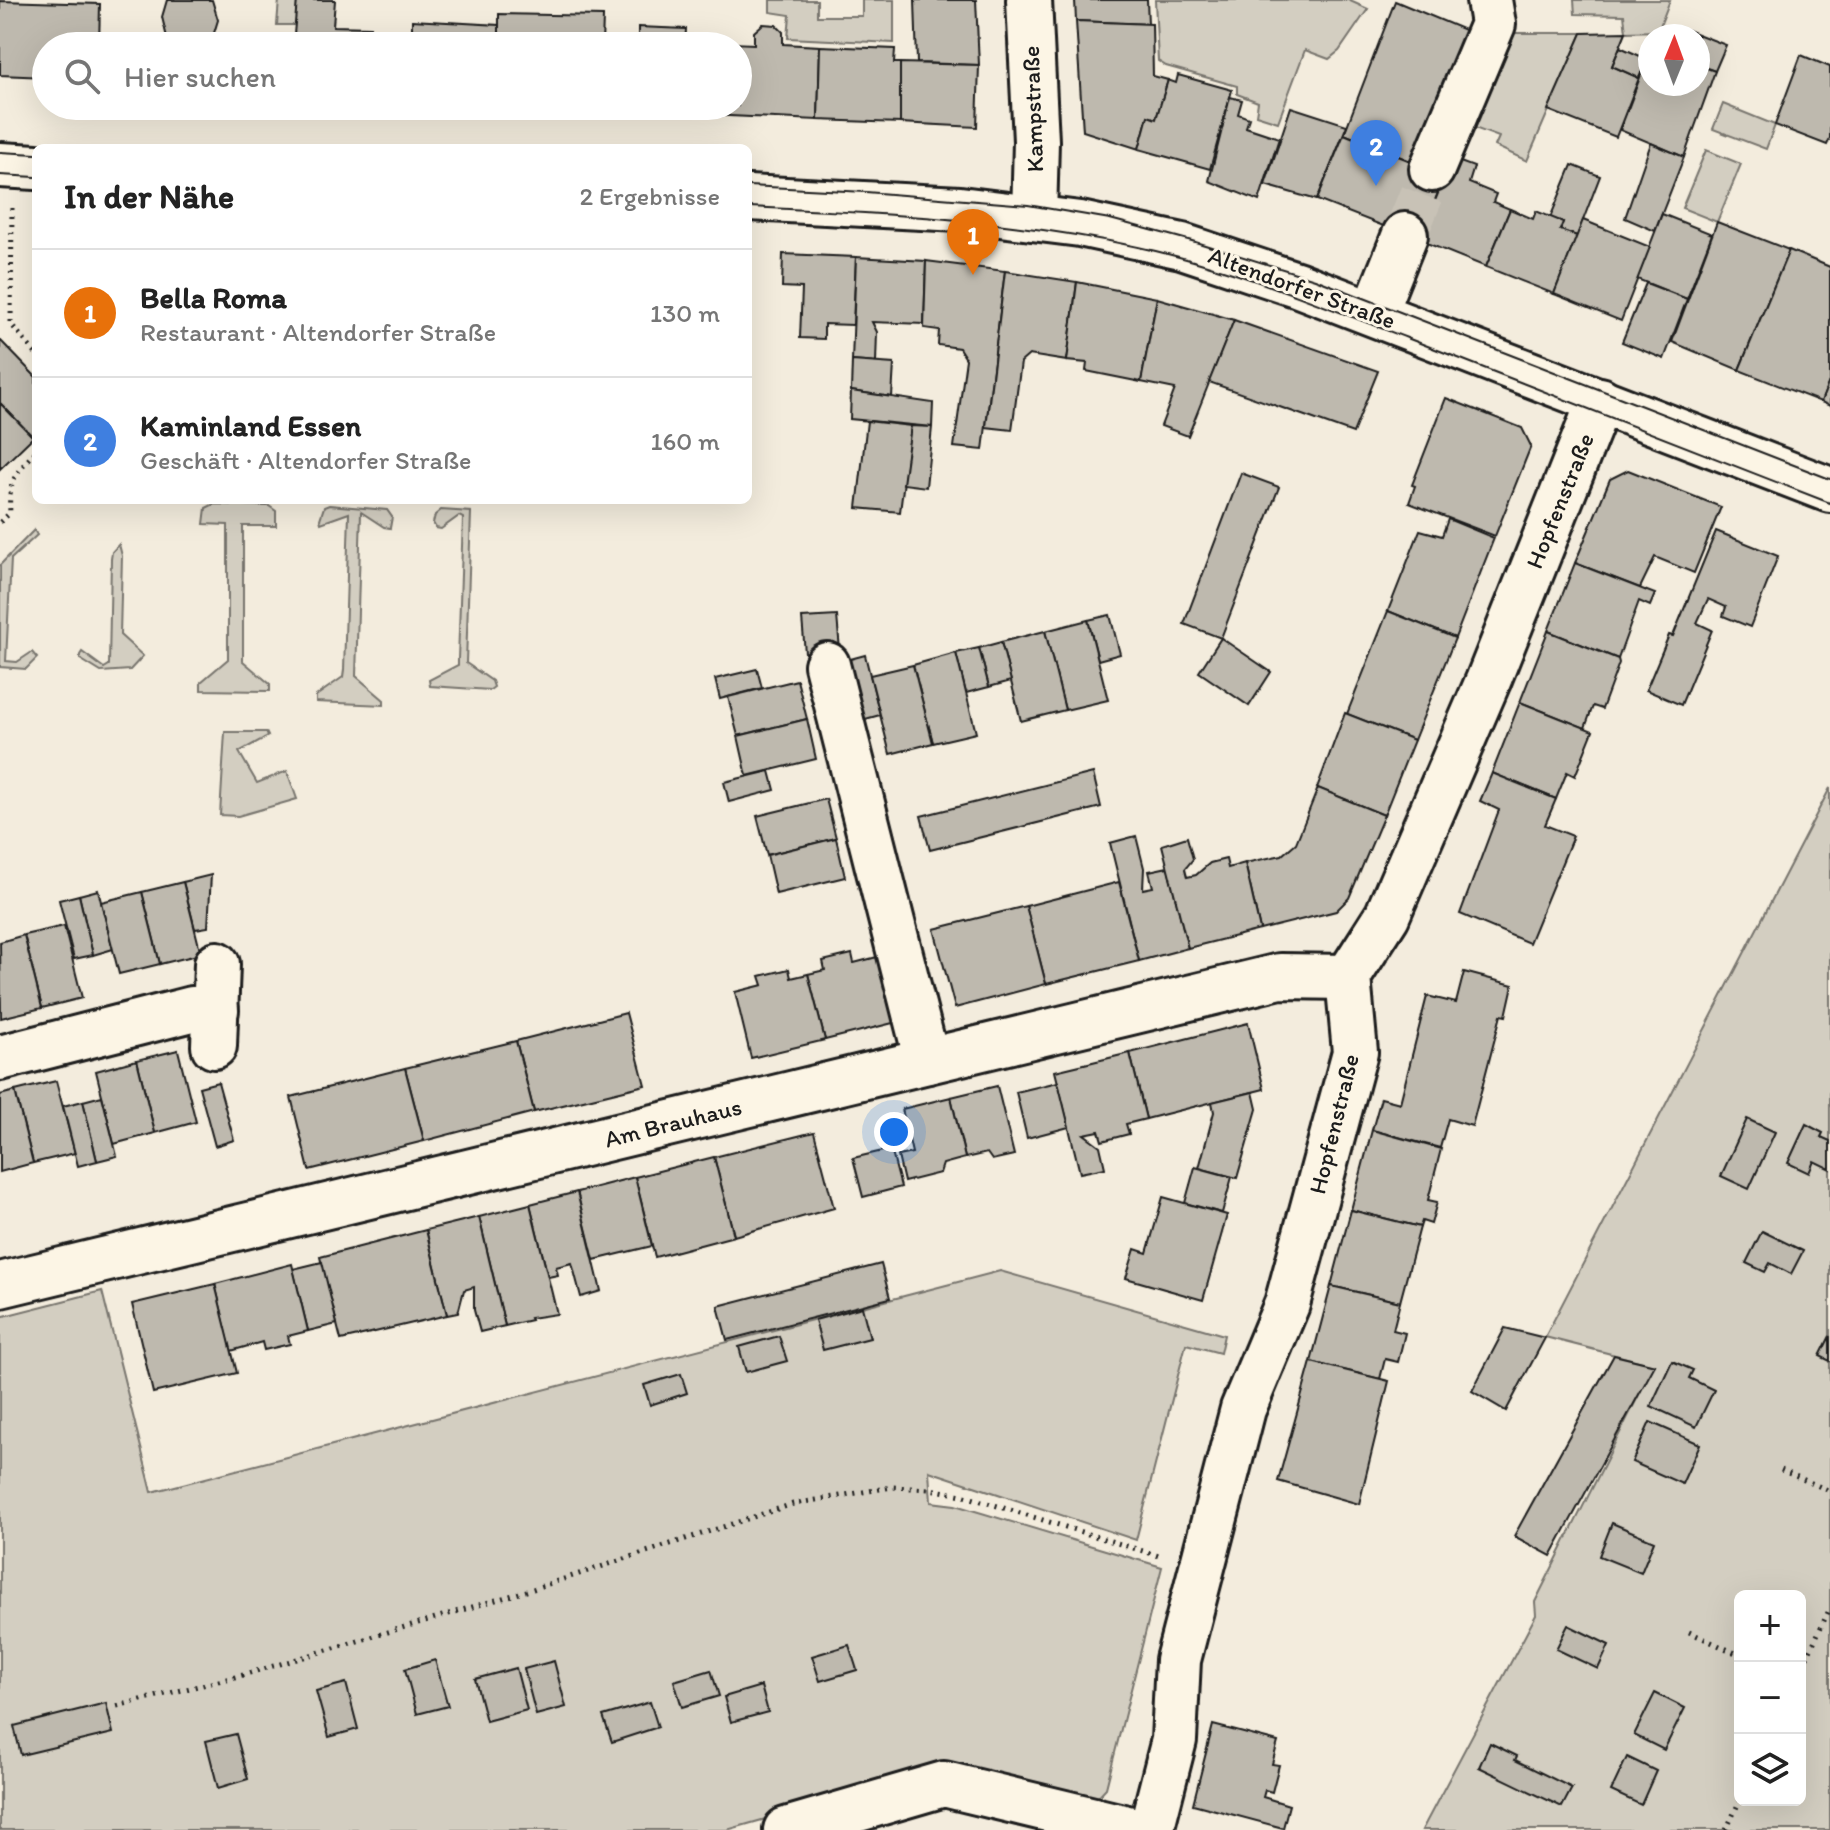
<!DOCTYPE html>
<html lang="de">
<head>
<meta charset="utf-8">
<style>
	:root { --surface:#fff; --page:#f6f6f6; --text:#222; --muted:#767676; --line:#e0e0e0; --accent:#2563eb }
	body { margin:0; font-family:Itim,sans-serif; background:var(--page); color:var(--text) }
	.controls { position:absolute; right:24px; bottom:24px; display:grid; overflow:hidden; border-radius:12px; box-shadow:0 8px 32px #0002 }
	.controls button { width:72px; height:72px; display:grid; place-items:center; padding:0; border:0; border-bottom:2px solid var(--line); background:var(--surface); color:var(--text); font:40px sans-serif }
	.compass { position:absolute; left:1638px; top:24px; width:72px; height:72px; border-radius:50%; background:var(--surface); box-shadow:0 8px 32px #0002; rotate:1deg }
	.you { position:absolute; left:894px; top:1132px; width:28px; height:28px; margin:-20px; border:6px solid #fff; border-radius:50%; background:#1a73e8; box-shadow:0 0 0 12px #1a73e833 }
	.badge { display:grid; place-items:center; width:52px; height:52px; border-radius:50%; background:var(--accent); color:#fff; font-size:26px; font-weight:700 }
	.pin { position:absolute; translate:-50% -66px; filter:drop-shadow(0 2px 4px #0008) }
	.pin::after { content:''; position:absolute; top:42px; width:28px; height:24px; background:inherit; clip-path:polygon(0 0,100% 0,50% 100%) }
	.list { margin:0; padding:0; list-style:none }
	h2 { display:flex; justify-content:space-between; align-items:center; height:104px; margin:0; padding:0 32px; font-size:34px }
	h2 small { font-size:26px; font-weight:400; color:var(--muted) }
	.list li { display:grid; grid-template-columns:52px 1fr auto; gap:24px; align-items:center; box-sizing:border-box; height:128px; padding:0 32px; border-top:2px solid var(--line) }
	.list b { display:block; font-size:30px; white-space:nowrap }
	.list p { margin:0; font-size:26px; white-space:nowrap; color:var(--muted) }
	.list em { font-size:26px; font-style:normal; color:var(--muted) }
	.icon { flex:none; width:44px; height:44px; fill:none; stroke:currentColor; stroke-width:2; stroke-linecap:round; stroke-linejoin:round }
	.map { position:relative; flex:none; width:1830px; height:1830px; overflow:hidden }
	.search { position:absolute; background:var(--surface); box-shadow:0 8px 32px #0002; left:32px; top:32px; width:720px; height:88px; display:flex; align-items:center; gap:20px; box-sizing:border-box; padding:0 28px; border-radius:44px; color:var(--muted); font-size:30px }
	.panel { position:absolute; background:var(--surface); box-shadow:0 8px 32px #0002; left:32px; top:144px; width:720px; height:360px; border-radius:12px }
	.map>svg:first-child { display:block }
	.green { fill:#d3cec1; stroke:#78756e; stroke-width:2; fill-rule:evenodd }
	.building { fill:#beb9ae; stroke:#1c1c1c; stroke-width:2 }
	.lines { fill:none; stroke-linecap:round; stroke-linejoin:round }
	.minor-tunnel { stroke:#c8c2b6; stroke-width:44; stroke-dasharray:44 22; stroke-linecap:butt }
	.minor-casing { stroke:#1c1c1c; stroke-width:50 }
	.major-casing { stroke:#1c1c1c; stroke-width:50 }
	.path { stroke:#1c1c1c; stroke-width:5; stroke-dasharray:2 6; stroke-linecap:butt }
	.minor { stroke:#fcf5e5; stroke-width:44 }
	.major { stroke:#fcf5e5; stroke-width:44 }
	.tram { stroke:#1c1c1c; stroke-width:2 }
	.labels { text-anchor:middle; stroke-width:6; stroke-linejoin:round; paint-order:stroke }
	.street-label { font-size:24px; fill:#1c1c1c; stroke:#fcf5e5 }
</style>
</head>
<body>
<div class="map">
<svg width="1830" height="1830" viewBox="0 0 1830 1830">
	<rect width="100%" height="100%" fill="#f3ecdd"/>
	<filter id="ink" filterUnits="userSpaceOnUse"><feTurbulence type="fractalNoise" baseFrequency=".0125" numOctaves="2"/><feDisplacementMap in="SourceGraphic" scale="16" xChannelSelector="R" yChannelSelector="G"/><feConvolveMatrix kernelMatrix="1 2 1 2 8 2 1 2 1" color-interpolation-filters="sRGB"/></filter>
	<g filter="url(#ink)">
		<g class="green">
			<polygon points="279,0 297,0 296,25 277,25"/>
			<polygon points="770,0 817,0 817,16 862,16 862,0 894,0 894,43 788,38 790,15 770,12"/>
			<polygon points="1155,0 1348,0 1368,9 1339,51 1329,59 1305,50 1278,122 1256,115 1258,102 1237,94 1237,86 1166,66 1158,61"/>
			<polygon points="1574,0 1670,0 1658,31 1626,32 1624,15 1575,14"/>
			<polygon points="1505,33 1582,33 1527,161 1495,146 1499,137 1469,126"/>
			<polygon points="1723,104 1775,125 1766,149 1713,129"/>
			<polygon points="1706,150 1741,164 1717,222 1682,208"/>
			<polygon points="214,504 269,506 276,511 276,526 243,526 243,661 270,684 270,691 201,690 201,682 228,659 228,525 204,524 206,508"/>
			<polygon points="329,505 387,510 392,517 390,528 384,527 361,512 356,676 384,700 384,705 316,702 316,696 343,677 344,670 349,513 321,523 320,519 324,507"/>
			<polygon points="441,510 471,512 466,663 492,681 494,687 490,690 430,686 429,680 458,665 458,659 463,518 459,516 441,529 436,528 433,523 435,515"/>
			<polygon points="34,530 37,535 11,559 6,661 17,662 32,652 37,658 26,669 0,667 0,565"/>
			<polygon points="119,544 122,556 120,635 143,656 130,670 101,672 80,659 80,655 82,652 104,668 109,665 111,559 112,552"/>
			<polygon points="225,732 266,732 268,736 239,752 257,783 287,771 297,799 238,816 220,815"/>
			<path d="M1830 788V1830H1422L1536 1615 1535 1602 1654 1365 1545 1337ZM1740 1596H1800V1800H1740Z"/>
			<polygon points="1000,1271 1224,1335 1220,1353 1186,1344 1136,1540 929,1471 931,1502 955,1505 1162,1567 1106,1788 1094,1801 895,1782 727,1830 0,1830 0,1317 102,1291 152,1492"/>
		</g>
		<g class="building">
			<polygon points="167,0 212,0 218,20 210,46 169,46 162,17"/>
			<polygon points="297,0 335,0 333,26 370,27 369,46 293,46"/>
			<polygon points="915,0 976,0 979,65 917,63"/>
			<polygon points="1075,0 1147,0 1148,24 1076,21"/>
			<polygon points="0,1 100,4 99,46 46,46 46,77 0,75"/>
			<polygon points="1395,1 1472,33 1420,165 1344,134"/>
			<polygon points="499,14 603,16 602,46 499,46"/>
			<polygon points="412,20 499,25 499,46 412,46"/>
			<polygon points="1076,21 1152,24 1153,76 1168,80 1156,119 1148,116 1139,149 1083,131"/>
			<polygon points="763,24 776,25 783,32 783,44 820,46 818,120 708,115 708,106 738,106 738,46 710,46 710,42 754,44 754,32"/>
			<polygon points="638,27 686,29 685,46 705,46 602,46 602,43 638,44"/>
			<polygon points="1687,30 1726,45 1715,71 1698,65 1698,36 1685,36"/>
			<polygon points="1626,32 1612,66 1639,78 1616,137 1548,110 1582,33"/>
			<polygon points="820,46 895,49 894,63 900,63 900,123 818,120"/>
			<polygon points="1620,47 1647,59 1639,78 1612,66"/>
			<polygon points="1801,55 1830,67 1830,138 1827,145 1775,125"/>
			<polygon points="1647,59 1650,60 1650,84 1698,84 1698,65 1715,71 1684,157 1620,130"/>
			<polygon points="900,63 979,65 977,127 900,123"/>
			<polygon points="1178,75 1232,90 1210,169 1139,149 1148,116 1156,119 1168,80 1176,83"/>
			<polygon points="1230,97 1242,100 1238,114 1249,118 1246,127 1279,138 1259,201 1209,181"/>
			<polygon points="603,106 708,106 708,115 603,108"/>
			<polygon points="1291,107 1347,125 1317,200 1265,185"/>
			<polygon points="1344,134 1445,175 1419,240 1317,200"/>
			<polygon points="1651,143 1684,157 1655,231 1625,218"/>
			<polygon points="1452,159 1474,167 1469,183 1496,194 1493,202 1510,209 1486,267 1419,240"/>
			<polygon points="1572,165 1600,176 1577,236 1560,230 1563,222 1550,218"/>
			<polygon points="1510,209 1533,219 1536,211 1563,222 1560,230 1577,236 1554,294 1486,267"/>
			<polygon points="1662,214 1712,234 1687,299 1637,279"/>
			<polygon points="1583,220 1650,247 1621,321 1554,294"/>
			<polygon points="1717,222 1789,250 1739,370 1672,342"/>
			<polygon points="1789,250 1830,267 1830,379 1821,402 1739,370"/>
			<polygon points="783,254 856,257 853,325 824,324 824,339 800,338 802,288 782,287"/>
			<polygon points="856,257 926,261 924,324 872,322 877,332 876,363 852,361"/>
			<polygon points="926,261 1005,271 983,450 954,447 966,359 959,348 938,345 939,330 924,328"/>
			<polygon points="1005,271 1077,282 1067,361 1029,355 1021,362 1012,430 986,427"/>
			<polygon points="1077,282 1157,298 1141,382 1086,371 1087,363 1067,361"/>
			<polygon points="1646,283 1687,299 1664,359 1622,342"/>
			<polygon points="1157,298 1234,320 1188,436 1161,426 1175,389 1141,382"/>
			<polygon points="1234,320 1378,371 1353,433 1209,382"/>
			<polygon points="0,340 36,377 36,434 33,437 0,403"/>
			<polygon points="852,361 894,364 892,397 851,391"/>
			<polygon points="1830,379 1830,406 1821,402"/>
			<polygon points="851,391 933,403 932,427 850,419"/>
			<polygon points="1446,398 1522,428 1531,446 1495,536 1409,503 1415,486 1412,485"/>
			<polygon points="0,403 33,437 0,469"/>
			<polygon points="867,421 911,426 900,512 857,508"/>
			<polygon points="911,426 932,427 926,487 903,484"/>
			<polygon points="1628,470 1721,507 1694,573 1655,557 1640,588 1575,563 1610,479"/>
			<polygon points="1241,473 1279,487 1221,638 1184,624"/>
			<polygon points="1448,519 1494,538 1455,638 1388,611 1420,530 1442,536"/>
			<polygon points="1716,531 1778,556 1750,627 1723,616 1726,607 1708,599 1697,623 1712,630 1681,705 1646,690 1669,635 1673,636"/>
			<polygon points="1575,563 1655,594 1650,606 1639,601 1618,659 1548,631"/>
			<polygon points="1388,611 1455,638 1414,740 1347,714"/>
			<polygon points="1110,615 1120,654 1098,660 1088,620"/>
			<polygon points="837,616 840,650 805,653 802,618"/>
			<polygon points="1088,620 1108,700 1065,710 1045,631"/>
			<polygon points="1045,631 1065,710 1021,721 1001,642"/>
			<polygon points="1548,631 1618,659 1619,663 1602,709 1593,706 1585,728 1520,702"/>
			<polygon points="1221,638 1271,672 1249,706 1199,672"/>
			<polygon points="1001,642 1011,681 989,687 979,648"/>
			<polygon points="979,648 989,687 966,693 956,653"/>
			<polygon points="956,653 976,733 933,743 913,665"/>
			<polygon points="865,655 880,715 858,721 843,661"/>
			<polygon points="913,665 933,743 890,754 870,675"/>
			<polygon points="757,669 762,688 720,699 715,679"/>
			<polygon points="797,680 807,719 738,736 728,697"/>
			<polygon points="1520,702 1593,731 1575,776 1567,772 1556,799 1492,773"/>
			<polygon points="1345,713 1414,740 1384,815 1317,788"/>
			<polygon points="807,719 816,759 747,776 738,736"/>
			<polygon points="770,771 775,790 729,802 724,782"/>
			<polygon points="1093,773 1101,807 930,850 921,816"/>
			<polygon points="1492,773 1556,799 1545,825 1573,836 1529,943 1460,914 1499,810 1480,801"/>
			<polygon points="1318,788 1384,815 1349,898 1336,911 1260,930 1245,863 1282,855 1296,843"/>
			<polygon points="826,799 836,838 767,855 757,816"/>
			<polygon points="1136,836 1144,868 1143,889 1153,887 1149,871 1168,867 1188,948 1139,961 1110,843"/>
			<polygon points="1187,837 1193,859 1185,869 1187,877 1196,875 1210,863 1226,859 1228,868 1245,863 1260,930 1188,948 1162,845"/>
			<polygon points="836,838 845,877 776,894 767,855"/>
			<polygon points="211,875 208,927 195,929 183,882"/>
			<polygon points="183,882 201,954 160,964 142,892"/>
			<polygon points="1119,882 1139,961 1046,984 1026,906"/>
			<polygon points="98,890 113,949 93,955 79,895"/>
			<polygon points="142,892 160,964 119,974 101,902"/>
			<polygon points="79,895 93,955 74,959 59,900"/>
			<polygon points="1026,906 1046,984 955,1008 934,929"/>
			<polygon points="64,926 82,998 42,1008 24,935"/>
			<polygon points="24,935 42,1008 1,1018 0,942"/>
			<polygon points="852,954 854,963 881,956 897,1022 825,1040 808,974 825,970 823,961"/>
			<polygon points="789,969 791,978 808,974 825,1040 751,1058 735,992 763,985 760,976"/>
			<polygon points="1464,972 1513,985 1506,1016 1501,1015 1472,1126 1448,1119 1440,1148 1372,1130 1381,1098 1400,1103 1427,996 1456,1003"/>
			<polygon points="626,1013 645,1085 534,1112 516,1041"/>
			<polygon points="1248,1023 1264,1089 1146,1119 1130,1053"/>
			<polygon points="516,1041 534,1112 424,1141 405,1068"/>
			<polygon points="178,1050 196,1122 155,1133 137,1060"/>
			<polygon points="1130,1053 1146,1119 1126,1124 1129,1134 1102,1141 1099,1131 1084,1134 1100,1146 1105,1168 1080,1173 1055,1071"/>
			<polygon points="137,1060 155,1133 114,1144 96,1071"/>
			<polygon points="405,1068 424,1141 309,1170 291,1097"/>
			<polygon points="56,1081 75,1153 33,1163 15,1091"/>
			<polygon points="218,1082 234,1140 215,1146 199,1087"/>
			<polygon points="1058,1082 1069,1127 1027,1138 1016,1092"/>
			<polygon points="997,1086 1014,1155 992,1160 987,1153 965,1158 951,1097"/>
			<polygon points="15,1091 33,1163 0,1172 0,1095"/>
			<polygon points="1253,1092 1257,1109 1237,1178 1199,1168 1214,1112 1212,1102"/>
			<polygon points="102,1096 117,1156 97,1161 83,1101"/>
			<polygon points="951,1097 965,1158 943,1164 940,1173 904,1182 898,1156 912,1153 902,1109"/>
			<polygon points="83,1101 97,1161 78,1166 63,1106"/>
			<polygon points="1747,1119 1775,1132 1749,1189 1721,1176"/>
			<polygon points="1806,1124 1823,1133 1821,1137 1830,1141 1830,1169 1814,1161 1809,1173 1788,1163"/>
			<polygon points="1372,1130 1441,1149 1428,1200 1437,1202 1431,1224 1422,1221 1420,1227 1351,1210"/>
			<polygon points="814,1132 834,1208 734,1236 714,1157"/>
			<polygon points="891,1149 901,1187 863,1197 853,1158"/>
			<polygon points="714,1157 734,1236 655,1257 635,1177"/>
			<polygon points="1195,1167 1232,1177 1222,1213 1185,1203"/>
			<polygon points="635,1177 652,1246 594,1260 577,1192"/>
			<polygon points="577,1192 601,1291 581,1297 572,1263 556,1267 558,1275 548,1277 530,1204"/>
			<polygon points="1163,1197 1227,1215 1203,1300 1126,1278 1135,1249 1147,1253"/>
			<polygon points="530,1204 557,1314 530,1318 531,1320 505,1326 479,1217"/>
			<polygon points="1351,1210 1420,1227 1400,1302 1331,1286"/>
			<polygon points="479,1217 505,1326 480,1332 474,1310 474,1287 464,1290 458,1313 447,1315 426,1230"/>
			<polygon points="426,1230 447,1315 341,1340 320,1257"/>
			<polygon points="1762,1231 1803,1251 1791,1274 1770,1263 1765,1272 1746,1263"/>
			<polygon points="322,1262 337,1324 308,1331 293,1269"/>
			<polygon points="292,1264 308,1331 288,1336 290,1344 264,1350 262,1342 231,1351 215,1284"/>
			<polygon points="881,1264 890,1298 727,1340 718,1306"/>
			<polygon points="215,1284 237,1373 153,1393 132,1304"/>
			<polygon points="1331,1286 1400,1302 1393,1330 1405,1333 1398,1362 1385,1359 1380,1379 1311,1362"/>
			<polygon points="862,1307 870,1338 823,1350 815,1320"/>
			<polygon points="1505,1328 1545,1338 1506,1411 1472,1391"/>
			<polygon points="779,1336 787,1361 746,1372 739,1347"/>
			<polygon points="1830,1336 1830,1361 1820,1356"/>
			<polygon points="1614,1355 1655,1365 1551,1556 1514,1536"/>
			<polygon points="1672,1361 1693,1370 1689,1378 1714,1390 1696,1427 1651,1406"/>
			<polygon points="1311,1362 1389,1381 1359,1504 1278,1481"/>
			<polygon points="681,1374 687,1393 650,1405 644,1385"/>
			<polygon points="1650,1422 1700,1444 1682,1484 1632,1462"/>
			<polygon points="1612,1523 1654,1541 1641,1573 1599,1556"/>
			<polygon points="1568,1625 1609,1645 1598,1669 1556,1649"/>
			<polygon points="849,1645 857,1670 820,1681 812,1656"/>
			<polygon points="435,1660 448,1706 417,1714 405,1669"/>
			<polygon points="554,1661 566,1707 536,1715 524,1669"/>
			<polygon points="516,1668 527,1710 486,1721 475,1679"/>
			<polygon points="711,1670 719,1696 682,1707 674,1681"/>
			<polygon points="346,1683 358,1729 329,1737 316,1691"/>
			<polygon points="761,1686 768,1712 731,1722 724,1697"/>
			<polygon points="1655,1693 1685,1708 1664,1750 1634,1735"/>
			<polygon points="650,1702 658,1727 612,1742 603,1716"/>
			<polygon points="106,1703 113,1733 21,1755 14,1726"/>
			<polygon points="1213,1725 1278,1742 1272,1764 1279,1765 1272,1792 1265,1790 1263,1797 1289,1805 1283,1828 1193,1804"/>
			<polygon points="236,1734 248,1779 218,1788 206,1741"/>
			<polygon points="1490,1743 1517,1756 1515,1760 1572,1788 1562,1807 1479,1767"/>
			<polygon points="1627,1757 1656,1771 1641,1805 1611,1791"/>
		</g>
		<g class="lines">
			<polyline class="minor-tunnel" points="1405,235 1432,169"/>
			<g class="minor-casing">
				<g id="minor">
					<polyline points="1029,0 1036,141 1034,218"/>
					<polyline points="1432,169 1493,24 1489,0"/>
					<polyline points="1374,313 1405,235"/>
					<polyline points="827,665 927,1061"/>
					<polyline points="214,1046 217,964"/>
					<polyline points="0,1058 192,1009 216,1010"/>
					<polyline points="0,1285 1280,976 1348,977"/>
					<polyline points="786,1830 944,1784 1135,1830"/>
					<polyline points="1151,1830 1174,1740 1178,1660 1243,1409 1287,1304 1355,1052 1348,977 1387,916 1488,681 1600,400"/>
				</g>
			</g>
			<g class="major-casing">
				<g id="major">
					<polyline points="0,165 36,167"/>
					<polyline points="748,198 960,209 1080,224 1182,246 1299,285 1830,490"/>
				</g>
			</g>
			<g class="path">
				<polyline points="12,208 11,324 36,354"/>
				<path d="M0 522 10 513C8 480 15 474 36 451"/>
				<polyline points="1781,1470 1830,1491"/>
				<polyline points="1689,1632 1740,1655"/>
				<polyline points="1800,1672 1830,1608"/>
				<polyline points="117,1706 243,1675 533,1589 793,1504 892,1487 930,1489 962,1495 1159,1556"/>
				<polyline points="1726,1830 1740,1800"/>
			</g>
			<use href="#minor" class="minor"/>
			<use href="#major" class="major"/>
			<g class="tram">
				<polyline points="0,152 36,154"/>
				<polyline points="0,175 36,177"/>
				<polyline points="748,186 866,192 1028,205 1110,219 1192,241 1315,279 1830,479"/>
				<path d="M748 207C879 213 1010 219 1138 247 1231 267 1320 305 1407 338 1549 392 1690 447 1830 503"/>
			</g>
		</g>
	</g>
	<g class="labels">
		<g class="street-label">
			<text transform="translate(1033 109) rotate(-92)" y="8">Kampstraße</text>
			<text transform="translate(1302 288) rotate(20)" y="8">Altendorfer Straße</text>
			<text transform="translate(1560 501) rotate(-68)" y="8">Hopfenstraße</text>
			<text transform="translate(673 1123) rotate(-14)" y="8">Am Brauhaus</text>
			<text transform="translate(1334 1124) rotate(-76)" y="8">Hopfenstraße</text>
		</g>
	</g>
</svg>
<div class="controls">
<button>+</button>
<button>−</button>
<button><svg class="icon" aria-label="layers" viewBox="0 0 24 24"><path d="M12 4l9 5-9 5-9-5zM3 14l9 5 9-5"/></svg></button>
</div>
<svg class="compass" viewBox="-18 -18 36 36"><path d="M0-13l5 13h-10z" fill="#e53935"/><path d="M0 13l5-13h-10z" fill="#767676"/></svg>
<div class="you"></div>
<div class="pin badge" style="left:973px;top:275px;background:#e8710a">1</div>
<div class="pin badge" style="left:1376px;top:186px;background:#3f7fe0">2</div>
<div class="search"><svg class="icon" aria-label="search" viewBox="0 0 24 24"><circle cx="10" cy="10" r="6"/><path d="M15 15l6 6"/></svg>Hier suchen</div>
<section class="panel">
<h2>In der Nähe<small>2 Ergebnisse</small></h2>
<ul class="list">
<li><span class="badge" style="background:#e8710a">1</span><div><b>Bella Roma</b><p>Restaurant · Altendorfer Straße</p></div><em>130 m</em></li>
<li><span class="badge" style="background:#3f7fe0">2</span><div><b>Kaminland Essen</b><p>Geschäft · Altendorfer Straße</p></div><em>160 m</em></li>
</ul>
</section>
</div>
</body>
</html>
